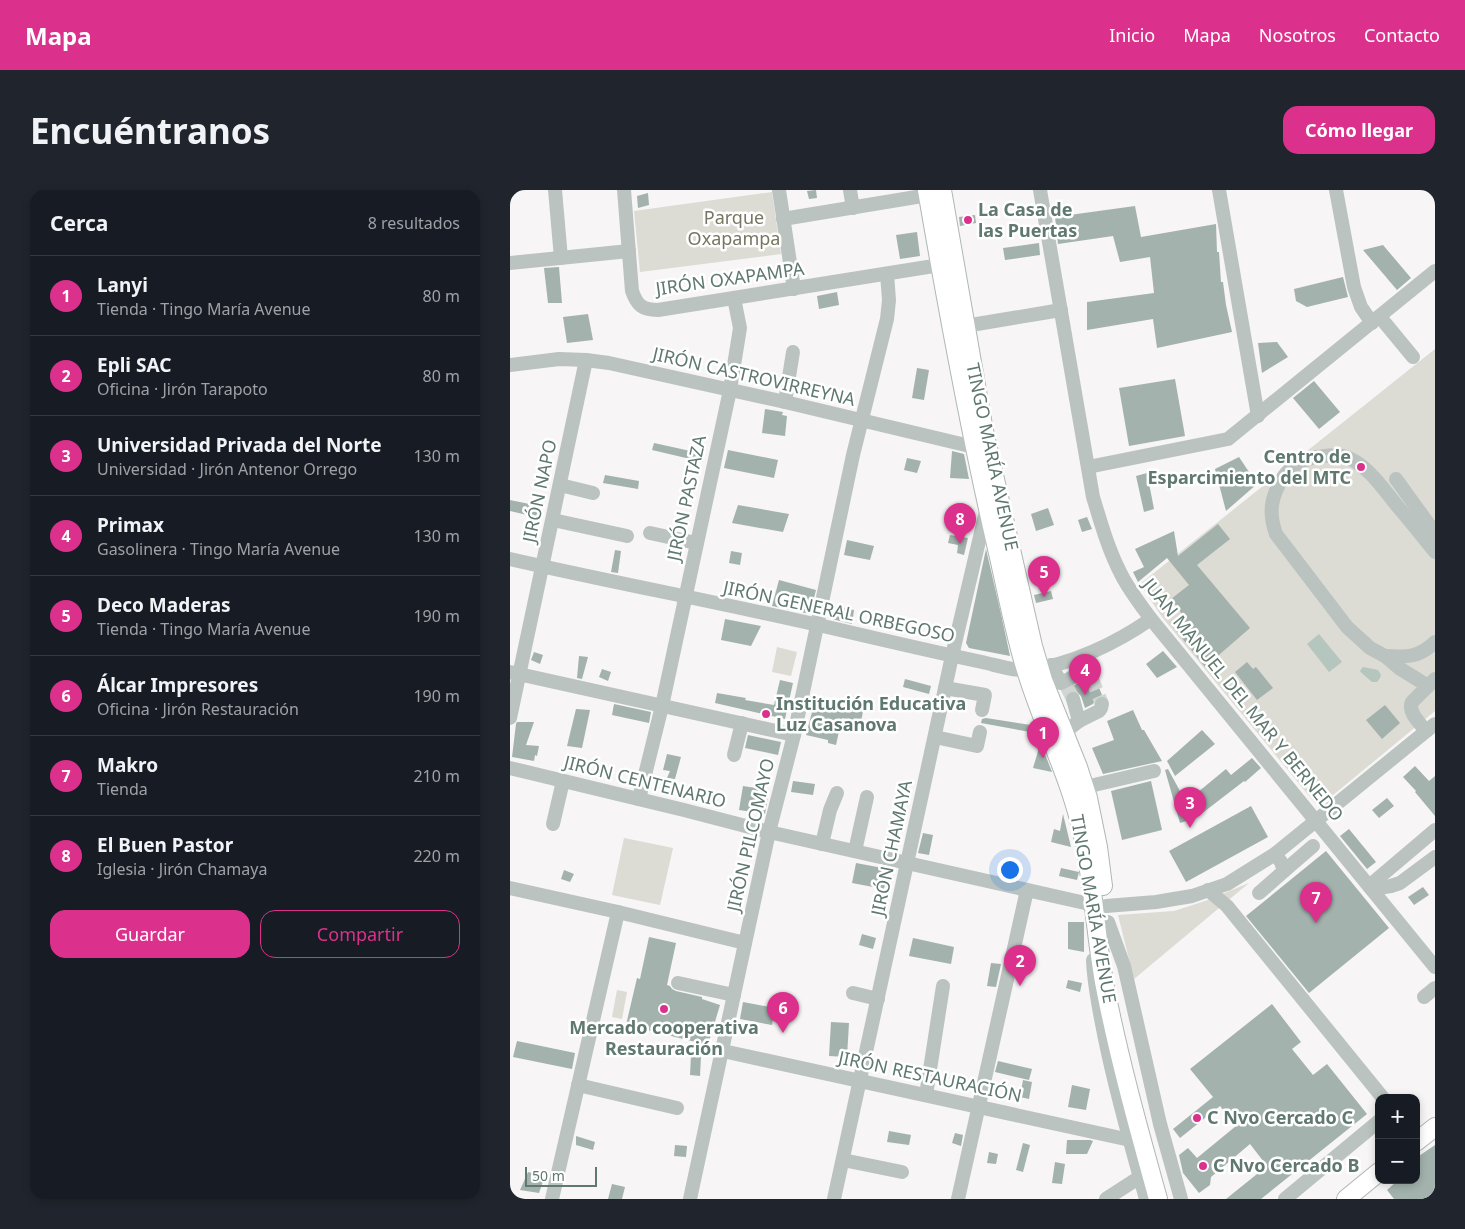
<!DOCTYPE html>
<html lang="es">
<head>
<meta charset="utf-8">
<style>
	:root { --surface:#171b24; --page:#20242c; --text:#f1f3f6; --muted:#9ea1a6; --line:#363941; --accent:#db318c }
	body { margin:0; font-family:"Noto Sans",sans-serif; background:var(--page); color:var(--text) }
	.controls { position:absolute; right:15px; bottom:15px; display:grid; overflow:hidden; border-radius:10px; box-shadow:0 2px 8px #0003 }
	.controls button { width:45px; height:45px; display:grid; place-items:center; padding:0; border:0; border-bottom:1px solid var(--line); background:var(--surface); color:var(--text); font:25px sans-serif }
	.scale { position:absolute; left:15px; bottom:12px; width:72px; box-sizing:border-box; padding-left:5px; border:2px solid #5f7870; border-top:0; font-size:14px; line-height:18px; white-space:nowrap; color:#5f7870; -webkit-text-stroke:4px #fff; paint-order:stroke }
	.you { position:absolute; left:499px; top:679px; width:18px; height:18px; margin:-12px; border:4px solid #fff; border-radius:50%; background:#1a73e8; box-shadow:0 0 0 8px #1a73e833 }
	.badge { display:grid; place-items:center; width:32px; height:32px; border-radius:50%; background:var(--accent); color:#fff; font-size:16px; font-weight:700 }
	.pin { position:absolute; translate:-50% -41px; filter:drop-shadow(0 1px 2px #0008) }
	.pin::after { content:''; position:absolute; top:26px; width:18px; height:15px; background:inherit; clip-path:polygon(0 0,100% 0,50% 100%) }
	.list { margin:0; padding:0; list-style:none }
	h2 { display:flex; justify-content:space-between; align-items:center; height:65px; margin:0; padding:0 20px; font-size:21px }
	h2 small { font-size:16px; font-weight:400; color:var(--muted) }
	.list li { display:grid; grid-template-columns:32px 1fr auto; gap:15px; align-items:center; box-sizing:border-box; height:80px; padding:0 20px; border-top:1px solid var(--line) }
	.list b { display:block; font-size:19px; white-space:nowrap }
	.list p { margin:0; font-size:16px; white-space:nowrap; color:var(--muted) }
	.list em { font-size:16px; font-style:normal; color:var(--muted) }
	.actions { display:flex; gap:10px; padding:15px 20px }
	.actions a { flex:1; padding:11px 0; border:1px solid var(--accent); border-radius:15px; text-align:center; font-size:18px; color:var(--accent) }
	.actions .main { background:var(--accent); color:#fff }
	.map { position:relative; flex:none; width:925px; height:1009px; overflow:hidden; border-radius:15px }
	header { display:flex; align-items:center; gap:30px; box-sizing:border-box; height:70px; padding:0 25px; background:var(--accent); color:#fff }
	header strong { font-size:24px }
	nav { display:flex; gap:28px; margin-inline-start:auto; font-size:18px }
	.intro { display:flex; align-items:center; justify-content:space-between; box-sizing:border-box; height:120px; padding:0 30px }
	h1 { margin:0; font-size:35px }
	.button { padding:12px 22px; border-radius:15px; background:var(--accent); color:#fff; font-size:18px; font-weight:700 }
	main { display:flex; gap:30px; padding:0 30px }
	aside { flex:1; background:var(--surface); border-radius:15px; box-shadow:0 2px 8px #0003 }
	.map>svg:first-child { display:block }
	.green { fill:#dcdbd4 }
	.water { fill:#b5c6be }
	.building { fill:#a3b2ad }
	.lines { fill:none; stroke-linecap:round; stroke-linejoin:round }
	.minor-tunnel { stroke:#d1d6d4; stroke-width:14; stroke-dasharray:14 7; stroke-linecap:butt }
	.major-casing { stroke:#aeb7b4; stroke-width:20 }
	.minor { stroke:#bac3c0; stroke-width:14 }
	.major { stroke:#fff; stroke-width:18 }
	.poi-dot { fill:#db318c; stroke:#fff; stroke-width:2 }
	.labels { text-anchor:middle; stroke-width:5; stroke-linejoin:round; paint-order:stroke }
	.poi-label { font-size:18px; font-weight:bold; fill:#5f7870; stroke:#fff; text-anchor:start }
	.park-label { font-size:18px; fill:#767662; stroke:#fff }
	.street-label { font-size:18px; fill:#5f7870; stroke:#fff }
</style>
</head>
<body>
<header>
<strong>Mapa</strong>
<nav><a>Inicio</a><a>Mapa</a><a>Nosotros</a><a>Contacto</a></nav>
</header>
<div class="intro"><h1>Encuéntranos</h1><a class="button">Cómo llegar</a></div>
<main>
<aside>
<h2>Cerca<small>8 resultados</small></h2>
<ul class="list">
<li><span class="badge">1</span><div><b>Lanyi</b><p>Tienda · Tingo María Avenue</p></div><em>80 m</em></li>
<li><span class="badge">2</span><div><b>Epli SAC</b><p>Oficina · Jirón Tarapoto</p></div><em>80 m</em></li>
<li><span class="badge">3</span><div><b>Universidad Privada del Norte</b><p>Universidad · Jirón Antenor Orrego</p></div><em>130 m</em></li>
<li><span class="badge">4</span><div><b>Primax</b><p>Gasolinera · Tingo María Avenue</p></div><em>130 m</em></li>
<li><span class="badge">5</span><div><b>Deco Maderas</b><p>Tienda · Tingo María Avenue</p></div><em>190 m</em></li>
<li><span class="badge">6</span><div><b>Álcar Impresores</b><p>Oficina · Jirón Restauración</p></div><em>190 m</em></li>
<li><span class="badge">7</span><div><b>Makro</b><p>Tienda</p></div><em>210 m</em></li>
<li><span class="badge">8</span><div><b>El Buen Pastor</b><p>Iglesia · Jirón Chamaya</p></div><em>220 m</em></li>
</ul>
<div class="actions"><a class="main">Guardar</a><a>Compartir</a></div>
</aside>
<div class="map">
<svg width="925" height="1009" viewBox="0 0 925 1009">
	<rect width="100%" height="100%" fill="#f7f5f5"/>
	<g class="green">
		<polygon points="262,2 271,64 130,82 124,21"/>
		<polygon points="925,159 925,521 811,615 805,613 652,427 630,394"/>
		<polygon points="267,457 287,462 281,486 262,482"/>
		<polygon points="114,648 163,658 150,715 102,705"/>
		<polygon points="739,693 624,789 608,725 664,721 695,711"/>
		<polygon points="107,800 117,802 112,829 102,827"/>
	</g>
	<g class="water">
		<polygon points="809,444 832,472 819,482 797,454"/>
		<path d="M853 477 868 480 871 485 870 488 867 492H862C861 491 850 482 850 481Z"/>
	</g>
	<g class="building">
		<polygon points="306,0 307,8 299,9 297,1"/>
		<polygon points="138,3 139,15 128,18 127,6"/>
		<polygon points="625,16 631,47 706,34 707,62 709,62 711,92 713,92 716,115 722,142 647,158 643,129 577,140 577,112 644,103 640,67 610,72 603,46 548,54 545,27"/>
		<polygon points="465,25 466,33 450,36 449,27"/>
		<polygon points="407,42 410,66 390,69 386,45"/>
		<polygon points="529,53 530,65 495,70 493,58"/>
		<polygon points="873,55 901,88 887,100 853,60"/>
		<polygon points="49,77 52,113 38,113 34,78"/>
		<polygon points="833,87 838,107 797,117 786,111 784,99"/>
		<polygon points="327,102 329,115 309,119 307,106"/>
		<polygon points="78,124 83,150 57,153 53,127"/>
		<polygon points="767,152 778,167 752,183 748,153"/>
		<polygon points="407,178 419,180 414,210 402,208"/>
		<polygon points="665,189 675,246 619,256 609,198"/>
		<polygon points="804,191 830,222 809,239 783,208"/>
		<polygon points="255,219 273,222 272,225 277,226 275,246 252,243"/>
		<polygon points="144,253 194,264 193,272 142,260"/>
		<polygon points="218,260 268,270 264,288 214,278"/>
		<polygon points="442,261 454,264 459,289 440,288"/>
		<polygon points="729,267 747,294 716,321 705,279"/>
		<polygon points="397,268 411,271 407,283 394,280"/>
		<polygon points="637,283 644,319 634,322 626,286"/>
		<polygon points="95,285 129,291 128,299 93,293"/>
		<polygon points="0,310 29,316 26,327 0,321"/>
		<polygon points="228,315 279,324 273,342 222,333"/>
		<polygon points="538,318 544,335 526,341 521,324"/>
		<polygon points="577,327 582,339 572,342 568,330"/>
		<polygon points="708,334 720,349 687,375 740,438 695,477 660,433 672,424 661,409 679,395 657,368 628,392 623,382 634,377 625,359 664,341 668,366"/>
		<polygon points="440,345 458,348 454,365 447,363 448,355 438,353"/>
		<polygon points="337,350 364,356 360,370 334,365"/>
		<polygon points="476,359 491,424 500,466 459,458 456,453"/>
		<polygon points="105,360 111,361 108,383 101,382"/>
		<polygon points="221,361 232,363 230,375 219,373"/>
		<polygon points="269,390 306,400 300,424 262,416"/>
		<polygon points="541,401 543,409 526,413 524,405"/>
		<polygon points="320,416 344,420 342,434 318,428"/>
		<polygon points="215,429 251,436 241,456 211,450"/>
		<polygon points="653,461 667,477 647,488 636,474"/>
		<polygon points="24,462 33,465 30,474 21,470"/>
		<polygon points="69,466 78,467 72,489 67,488"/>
		<polygon points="737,472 743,479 746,477 763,498 747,510 725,482"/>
		<polygon points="92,479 101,482 98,491 89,487"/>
		<polygon points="584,485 592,505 586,508 583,514 575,518 571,506 566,501 560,501 555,505 553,501"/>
		<polygon points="395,489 421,496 419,504 393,497"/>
		<polygon points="270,490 283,493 275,529 205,513 207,503 236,508 235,510 264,515"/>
		<polygon points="301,505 354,516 351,532 332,528 326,555 318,553 318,550 296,545 302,522 298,521"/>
		<polygon points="104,514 141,522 139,533 102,525"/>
		<polygon points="875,515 890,533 872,549 856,530"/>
		<polygon points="66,519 80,520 72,558 57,556"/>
		<polygon points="623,520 632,540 634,540 652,571 593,584 582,558 604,550 597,531"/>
		<polygon points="476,528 521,535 520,542 471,533 472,529"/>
		<polygon points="7,532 24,532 16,555 29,556 27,566 25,565 24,571 2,567 6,534"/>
		<polygon points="692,540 705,554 665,586 657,571"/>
		<polygon points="238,545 271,552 268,565 235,558"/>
		<polygon points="529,558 533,559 542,582 523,578"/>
		<polygon points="157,564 171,567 165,589 157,588 160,581 153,580"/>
		<polygon points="742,568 751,578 735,592 734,591 686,628 670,633 655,580 658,579 676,612 716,579 721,585"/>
		<polygon points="905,576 919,591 925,586 925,626 905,602 906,601 893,587"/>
		<polygon points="283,591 305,594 303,605 281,602"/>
		<polygon points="641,591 652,640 612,650 601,601"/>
		<polygon points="233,596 259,600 255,624 229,620"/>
		<polygon points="877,608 884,616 869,628 862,620"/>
		<polygon points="741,616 758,647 676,692 659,661"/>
		<polygon points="553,624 561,657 541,652 544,639 550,641"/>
		<polygon points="839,639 866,672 857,679 830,646"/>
		<polygon points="413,643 423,645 419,665 408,663"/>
		<polygon points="816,661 879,738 799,803 736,726"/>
		<polygon points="346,673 378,679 374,699 342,693"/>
		<polygon points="551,678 569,682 567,690 549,686"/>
		<polygon points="54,680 64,684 60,692 51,689"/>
		<polygon points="913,697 919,705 904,715 898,707"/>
		<polygon points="558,732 574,732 574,762 558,759"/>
		<polygon points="352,744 366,748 363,759 349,755"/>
		<polygon points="139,747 166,753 157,795 160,796 162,799 166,801 192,807 192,809 210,815 198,855 116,835 127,788 130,789"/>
		<polygon points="403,748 444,757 441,774 399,766"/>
		<polygon points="481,773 491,774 486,797 477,796"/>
		<polygon points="558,790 572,793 570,802 556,798"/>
		<polygon points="233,812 265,818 262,835 230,829"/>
		<polygon points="762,814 791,852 782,859 803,885 817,874 857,924 751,1009 716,1009 757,976 740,954 701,987 700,995 689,1003 673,983 669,965 678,958 687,968 726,936 710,916 670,948 663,939 703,907 680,879"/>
		<polygon points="321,832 339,833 337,867 319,866"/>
		<polygon points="7,851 65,863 62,879 3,867"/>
		<polygon points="181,865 191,866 190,886 180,885"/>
		<polygon points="488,871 522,879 519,890 485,882"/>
		<polygon points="513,890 522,892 519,909 510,907"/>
		<polygon points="562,895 580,899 576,920 558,917"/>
		<polygon points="379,941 401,945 399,955 377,952"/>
		<polygon points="445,943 453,945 451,956 442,953"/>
		<polygon points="66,946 85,952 83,960 66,955"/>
		<polygon points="557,950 580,950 583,951 577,964 556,964"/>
		<polygon points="513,953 520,955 513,982 506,980"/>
		<polygon points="165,955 177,956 176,967 164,966"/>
		<polygon points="925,955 925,1009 884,1009 877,1000 888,990 906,990 906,968"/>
		<polygon points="479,962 488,964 486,974 477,973"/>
		<polygon points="545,972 555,974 552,994 542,993"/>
		<polygon points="18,982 35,986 29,1003 10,1000"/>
		<polygon points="102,994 115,997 112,1009 98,1009"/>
	</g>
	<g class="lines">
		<g class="minor-tunnel">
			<polyline points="581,487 592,514"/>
			<polyline points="557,497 563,509"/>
		</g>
		<g class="major-casing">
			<g id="major">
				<path d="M417 0C438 122 460 243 488 363 497 402 504 442 516 480 532 533 558 583 571 637 583 688 585 740 594 792 608 865 628 937 648 1009"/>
				<polyline points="432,0 474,241 523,456 533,490 568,577 578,608 588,657 593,696"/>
				<polyline points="906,952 925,937"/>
				<polyline points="836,1009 869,982"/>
			</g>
		</g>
		<g class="minor">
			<polyline points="45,0 51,68"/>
			<path d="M114 0 122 101C127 115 132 120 148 120L430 75"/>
			<polyline points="269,0 284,99"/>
			<polyline points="340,0 343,18"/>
			<path d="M530 0 583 307C591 333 598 359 611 384 619 400 630 414 641 429L925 777"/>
			<polyline points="709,0 748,226"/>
			<polyline points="826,0 844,97 851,117 862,133"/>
			<polyline points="273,29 418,5"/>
			<polyline points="0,73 119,61"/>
			<polyline points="870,127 903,167"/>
			<polyline points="455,136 551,120"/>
			<polyline points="0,175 49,169 76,170 99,173 275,212 464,257 473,255"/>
			<polyline points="275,212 283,162"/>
			<polyline points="578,277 718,249 925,81"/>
			<polyline points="886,289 925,343"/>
			<polyline points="50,295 83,303"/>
			<polyline points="43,330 117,346"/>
			<polyline points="140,343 186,353"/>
			<path d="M0 369C114 395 229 416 343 443 386 453 429 463 472 472 486 475 502 481 517 480 560 476 606 453 641 429"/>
			<path d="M875 466C896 467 909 468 925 452"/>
			<polyline points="541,475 551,493 575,481"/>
			<polyline points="0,482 284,545"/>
			<path d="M918 496 889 478 875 466 860 458 837 437 766 344C758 322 761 306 774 286 781 276 794 269 806 267 815 266 824 264 833 266 857 273 873 299 889 318 901 332 913 347 925 362"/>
			<polyline points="435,498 475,505 472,520"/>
			<polyline points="563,509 569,531"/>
			<polyline points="0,528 76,170"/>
			<path d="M916 541C910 533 897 522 902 512L925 489"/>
			<polyline points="555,542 569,531 589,521 591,518 592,514"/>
			<polyline points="425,547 467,556 470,542"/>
			<polyline points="224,565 232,533"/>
			<polyline points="0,578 174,620 259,642 584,715"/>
			<polyline points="567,599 644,581"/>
			<polyline points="129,609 152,516 220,200 230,138 224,108"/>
			<polyline points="43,634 53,591"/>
			<polyline points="312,654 320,620 327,603"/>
			<polyline points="345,661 357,607"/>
			<polyline points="774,681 803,656"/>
			<polyline points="859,696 925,640"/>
			<polyline points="0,698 108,722 235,753"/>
			<polyline points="862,699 881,696 890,693 925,667"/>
			<polyline points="698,700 717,716 873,908"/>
			<polyline points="749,703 774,681 771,672 765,664"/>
			<polyline points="596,716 646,712 682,706 717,694 765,664 925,534"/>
			<polyline points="598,732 614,776 650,934 671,1009"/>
			<path d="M583 770C584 797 590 823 595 849 606 903 621 956 636 1009"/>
			<polyline points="168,793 224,805"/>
			<polyline points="343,803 368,809"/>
			<polyline points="914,807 925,798"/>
			<polyline points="213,861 620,950"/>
			<polyline points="68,895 167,918"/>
			<polyline points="416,905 433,796"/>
			<polyline points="333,970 392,982"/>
			<polyline points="42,1009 108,722"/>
			<polyline points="180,1009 259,642 284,545 343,265 377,129 379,110 377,84"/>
			<polyline points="324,1009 442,466 477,317"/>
			<polyline points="448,1009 517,700"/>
			<polyline points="596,1009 630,987"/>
			<polyline points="775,1009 869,931"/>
		</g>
		<use href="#major" class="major"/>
	</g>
	<g class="poi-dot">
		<circle cx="458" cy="30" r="5"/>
		<circle cx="851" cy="277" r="5"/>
		<circle cx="256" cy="524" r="5"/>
		<circle cx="154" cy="819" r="5"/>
		<circle cx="687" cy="928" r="5"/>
		<circle cx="693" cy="976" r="5"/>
	</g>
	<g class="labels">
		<g class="poi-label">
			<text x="468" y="26">La Casa de<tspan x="468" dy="21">las Puertas</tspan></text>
			<text x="841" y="273" text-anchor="end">Centro de<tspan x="841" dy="21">Esparcimiento del MTC</tspan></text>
			<text x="266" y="520">Institución Educativa<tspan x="266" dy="21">Luz Casanova</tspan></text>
			<text x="154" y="844" text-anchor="middle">Mercado cooperativa<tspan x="154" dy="21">Restauración</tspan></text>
			<text x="697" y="934">C Nvo Cercado C</text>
			<text x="703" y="982">C Nvo Cercado B</text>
		</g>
		<g class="park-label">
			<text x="224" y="34">Parque<tspan x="224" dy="21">Oxapampa</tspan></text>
		</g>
		<g class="street-label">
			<text transform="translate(220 89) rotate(-8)" y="6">JIRÓN OXAPAMPA</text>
			<text transform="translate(244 187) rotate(13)" y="6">JIRÓN CASTROVIRREYNA</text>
			<text transform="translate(482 267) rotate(78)" y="6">TINGO MARÍA AVENUE</text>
			<text transform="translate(30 301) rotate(-78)" y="6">JIRÓN NAPO</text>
			<text transform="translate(177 308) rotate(-78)" y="6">JIRÓN PASTAZA</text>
			<text transform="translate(329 422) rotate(12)" y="6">JIRÓN GENERAL ORBEGOSO</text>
			<text transform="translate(733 510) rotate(51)" y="6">JUAN MANUEL DEL MAR Y BERNEDO</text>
			<text transform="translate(135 592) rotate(14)" y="6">JIRÓN CENTENARIO</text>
			<text transform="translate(241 645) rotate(-77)" y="6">JIRÓN PILCOMAYO</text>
			<text transform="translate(382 658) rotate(-78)" y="6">JIRÓN CHAMAYA</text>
			<text transform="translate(583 719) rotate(80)" y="6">TINGO MARÍA AVENUE</text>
			<text transform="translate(420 887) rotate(12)" y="6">JIRÓN RESTAURACIÓN</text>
		</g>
	</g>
</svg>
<div class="controls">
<button>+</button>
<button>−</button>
</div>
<div class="scale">50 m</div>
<div class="you"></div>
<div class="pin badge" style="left:533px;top:568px">1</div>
<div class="pin badge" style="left:510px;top:796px">2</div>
<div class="pin badge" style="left:680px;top:638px">3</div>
<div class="pin badge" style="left:575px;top:505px">4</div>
<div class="pin badge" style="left:534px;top:407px">5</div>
<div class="pin badge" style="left:273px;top:843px">6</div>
<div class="pin badge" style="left:806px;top:733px">7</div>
<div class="pin badge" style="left:450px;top:354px">8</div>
</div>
</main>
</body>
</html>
